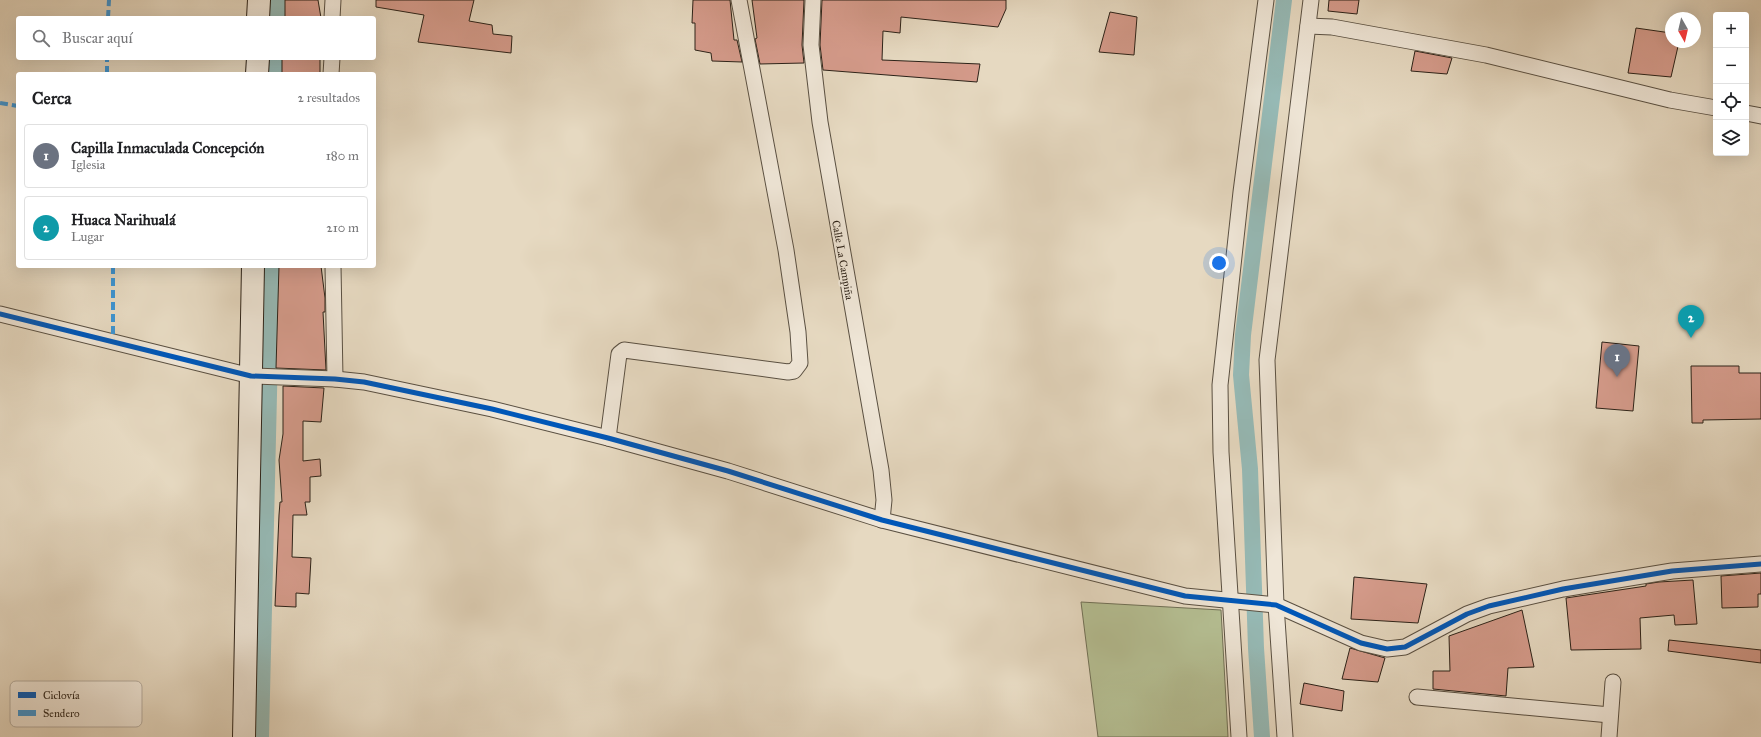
<!DOCTYPE html>
<html lang="es">
<head>
<meta charset="utf-8">
<style>
	:root { --surface:#fff; --page:#f2f2f2; --text:#202124; --muted:#757577; --line:#e0e0e0; --accent:#8f2418 }
	body { margin:0; font-family:"IM FELL Great Primer",serif; background:var(--page); color:var(--text) }
	.controls { position:absolute; right:12px; top:12px; display:grid; overflow:hidden; border-radius:4px; box-shadow:0 4px 16px #0002 }
	.controls button { width:36px; height:36px; display:grid; place-items:center; padding:0; border:0; border-bottom:1px solid var(--line); background:var(--surface); color:var(--text); font:20px sans-serif }
	.compass { position:absolute; left:1665px; top:12px; width:36px; height:36px; border-radius:50%; background:var(--surface); box-shadow:0 4px 16px #0002; rotate:172deg }
	.you { position:absolute; left:1219px; top:263px; width:14px; height:14px; margin:-10px; border:3px solid #fff; border-radius:50%; background:#1a73e8; box-shadow:0 0 0 6px #1a73e833 }
	.badge { display:grid; place-items:center; width:26px; height:26px; border-radius:50%; background:var(--accent); color:#fff; font-size:13px; font-weight:700 }
	.pin { position:absolute; translate:-50% -33px; filter:drop-shadow(0 1px 2px #0008) }
	.pin::after { content:''; position:absolute; top:21px; width:14px; height:12px; background:inherit; clip-path:polygon(0 0,100% 0,50% 100%) }
	.list { margin:0; padding:0; list-style:none }
	h2 { display:flex; justify-content:space-between; align-items:center; height:52px; margin:0; padding:0 16px; font-size:17px }
	h2 small { font-size:13px; font-weight:400; color:var(--muted) }
	.list li { display:grid; grid-template-columns:26px 1fr auto; gap:12px; align-items:center; box-sizing:border-box; height:64px; margin:0 8px 8px; padding:0 8px; border:1px solid var(--line); border-radius:4px }
	.list b { display:block; font-size:15px; white-space:nowrap }
	.list p { margin:0; font-size:13px; white-space:nowrap; color:var(--muted) }
	.list em { font-size:13px; font-style:normal; color:var(--muted) }
	.icon { flex:none; width:22px; height:22px; fill:none; stroke:currentColor; stroke-width:2; stroke-linecap:round; stroke-linejoin:round }
	.map { position:relative; flex:none; width:1761px; height:737px; overflow:hidden }
	.search { position:absolute; background:var(--surface); box-shadow:0 4px 16px #0002; left:16px; top:16px; width:360px; height:44px; display:flex; align-items:center; gap:10px; box-sizing:border-box; padding:0 14px; border-radius:4px; color:var(--muted); font-size:15px }
	.panel { position:absolute; background:var(--surface); box-shadow:0 4px 16px #0002; left:16px; top:72px; width:360px; height:196px; border-radius:4px }
	.map>svg:first-child { display:block }
	.green { fill:#b5bf93; stroke:#707056 }
	.lines { fill:none; stroke-linecap:round; stroke-linejoin:round }
	.canal { stroke:#96bab6; stroke-width:16 }
	.building { fill:#d59b8b; stroke:#2c2218 }
	.minor-casing { stroke:#5a5042; stroke-width:17 }
	.secondary-casing { stroke:#2c2218; stroke-width:24 }
	.minor { stroke:#efe6d7; stroke-width:15 }
	.secondary { stroke:#efe6d7; stroke-width:22 }
	.quiet { stroke:#3c95d4; stroke-width:4; stroke-dasharray:8 4; stroke-linecap:butt }
	.cycleway-casing { stroke:#efe6d7; stroke-width:8 }
	.cycleway { stroke:#0057b8; stroke-width:5 }
	.labels { text-anchor:middle; stroke-width:4; stroke-linejoin:round; paint-order:stroke }
	.street-label { font-size:11px; fill:#2c2218; stroke:#efe6d7 }
	.key { fill:#efe6d7; stroke:#b4ab9e; stroke-width:1 }
	.key-label { font-size:11px; fill:#2c2218 }
</style>
</head>
<body>
<div class="map">
<svg width="1761" height="737" viewBox="0 0 1761 737">
	<rect width="100%" height="100%" fill="#e6d9c1"/>
	<filter id="stains"><feTurbulence type="fractalNoise" baseFrequency=".005" numOctaves="4"/><feColorMatrix values="0 0 0 0 .2 0 0 0 0 .09 0 0 0 0 .02 0 0 0 .5 -.17"/></filter>
	<radialGradient id="worn" r=".72"><stop offset=".6" stop-color="#630" stop-opacity="0"/><stop offset="1" stop-color="#630" stop-opacity=".3"/></radialGradient>
	<polygon class="green" points="1081,602 1221,610 1228,737 1098,737"/>
	<g class="lines">
		<g class="canal">
			<polyline points="278,18 278,0"/>
			<polyline points="276,74 277,58"/>
			<polyline points="261,737 272,266"/>
			<polyline points="1262,737 1256,648 1250,469 1241,375 1243,335 1284,0"/>
		</g>
	</g>
	<g class="building">
		<polygon points="285,0 318,0 321,18 285,18"/>
		<polygon points="376,0 474,0 469,21 492,25 493,34 512,36 511,53 418,42 424,15 376,7"/>
		<polygon points="693,0 730,0 734,40 737,40 742,62 712,61 711,53 695,50 695,23 692,23"/>
		<polygon points="752,0 804,0 802,45 804,63 760,64 755,39 757,38"/>
		<polygon points="822,0 1006,0 1006,9 998,27 901,17 900,33 883,31 882,60 980,64 977,82 823,70 820,45"/>
		<polygon points="1329,0 1359,0 1357,14 1328,11"/>
		<polygon points="1110,12 1137,17 1134,55 1099,52"/>
		<polygon points="1636,28 1671,33 1671,42 1679,42 1671,77 1628,73"/>
		<polygon points="1415,51 1452,58 1447,74 1411,71"/>
		<rect x="282" y="58" width="38" height="16"/>
		<polygon points="279,266 321,266 325,298 325,312 323,312 326,370 276,368"/>
		<polygon points="1602,342 1639,346 1633,411 1596,408"/>
		<polygon points="1691,366 1739,366 1739,373 1761,373 1761,419 1703,420 1703,423 1692,423"/>
		<polygon points="283,386 324,388 321,422 303,421 303,461 320,459 321,476 310,477 310,502 305,502 307,515 293,515 292,557 311,558 309,594 296,593 296,607 275,606 279,515 280,502 282,502 279,460 283,434"/>
		<polygon points="1761,573 1761,594 1758,594 1758,607 1722,608 1721,576"/>
		<polygon points="1354,577 1427,584 1418,623 1351,619"/>
		<polygon points="1693,580 1697,624 1675,625 1674,615 1640,618 1641,649 1571,650 1566,598 1646,586 1646,584 1659,582"/>
		<polygon points="1522,610 1534,667 1508,668 1506,696 1433,689 1433,671 1450,671 1449,636"/>
		<polygon points="1669,640 1761,650 1761,663 1668,651"/>
		<polygon points="1350,648 1385,658 1378,682 1342,679"/>
		<polygon points="1304,683 1344,691 1342,711 1300,704"/>
	</g>
	<g class="lines">
		<g class="minor-casing">
			<g id="minor">
				<polyline points="813,0 811,45 820,122 881,470 884,500 882,520"/>
				<polyline points="332,18 333,0"/>
				<polyline points="1308,26 1332,27 1486,55 1670,100 1716,108"/>
				<polyline points="331,74 332,58"/>
				<polyline points="1746,113 1761,116"/>
				<polyline points="333,266 335,379"/>
				<polyline points="0,314 251,376 335,379 364,382 492,409 608,438 728,471 882,520 1185,596 1276,605 1361,643 1387,649 1405,647 1467,614 1489,606 1563,589 1672,571 1761,564"/>
				<polyline points="608,438 619,354 624,350 788,372 794,371 800,363 798,332 786,250 739,0"/>
				<polyline points="1417,697 1610,715"/>
				<polyline points="1239,737 1221,452 1220,385 1241,192 1266,0"/>
				<polyline points="1285,737 1276,605 1267,360 1311,0"/>
				<polyline points="1609,737 1613,682"/>
			</g>
		</g>
		<g class="secondary-casing">
			<g id="secondary">
				<polyline points="258,18 259,0"/>
				<polyline points="257,74 258,58"/>
				<polyline points="244,737 253,266"/>
			</g>
		</g>
		<use href="#minor" class="minor"/>
		<use href="#secondary" class="secondary"/>
		<g class="quiet">
			<polyline points="108,18 109,0"/>
			<polyline points="107,74 107,58"/>
			<polyline points="0,103 18,106"/>
			<polyline points="113,266 113,342"/>
		</g>
		<g class="cycleway-casing">
			<polyline id="cycleway" points="0,314 251,376 335,379 364,382 492,409 608,438 728,471 882,520 1185,596 1276,605 1361,643 1387,649 1405,647 1467,614 1489,606 1563,589 1672,571 1761,564"/>
		</g>
		<use href="#cycleway" class="cycleway"/>
	</g>
	<g class="labels">
		<g class="street-label">
			<text transform="translate(843 260) rotate(80)" y="4">Calle La Campiña</text>
		</g>
	</g>
	<rect x="10" y="681" width="132" height="46" rx="6" class="key"/>
	<rect x="18" y="692" width="18" height="6" fill="#0057b8"/>
	<rect x="18" y="710" width="18" height="6" fill="#3c95d4"/>
	<g class="key-label">
		<text x="43" y="699">Ciclovía</text>
		<text x="43" y="717">Sendero</text>
	</g>
	<rect width="100%" height="100%" filter="url(#stains)"/>
	<rect width="100%" height="100%" fill="url(#worn)"/>
</svg>
<div class="controls">
<button>+</button>
<button>−</button>
<button><svg class="icon" aria-label="locate" viewBox="0 0 24 24"><circle cx="12" cy="12" r="6"/><path d="M12 2v4M12 18v4M2 12h4M18 12h4"/></svg></button>
<button><svg class="icon" aria-label="layers" viewBox="0 0 24 24"><path d="M12 4l9 5-9 5-9-5zM3 14l9 5 9-5"/></svg></button>
</div>
<svg class="compass" viewBox="-18 -18 36 36"><path d="M0-13l5 13h-10z" fill="#e53935"/><path d="M0 13l5-13h-10z" fill="#757577"/></svg>
<div class="you"></div>
<div class="pin badge" style="left:1617px;top:377px;background:#6b7280">1</div>
<div class="pin badge" style="left:1691px;top:338px;background:#0f9aa8">2</div>
<div class="search"><svg class="icon" aria-label="search" viewBox="0 0 24 24"><circle cx="10" cy="10" r="6"/><path d="M15 15l6 6"/></svg>Buscar aquí</div>
<section class="panel">
<h2>Cerca<small>2 resultados</small></h2>
<ul class="list">
<li><span class="badge" style="background:#6b7280">1</span><div><b>Capilla Inmaculada Concepción</b><p>Iglesia</p></div><em>180 m</em></li>
<li><span class="badge" style="background:#0f9aa8">2</span><div><b>Huaca Narihualá</b><p>Lugar</p></div><em>210 m</em></li>
</ul>
</section>
</div>
</body>
</html>
